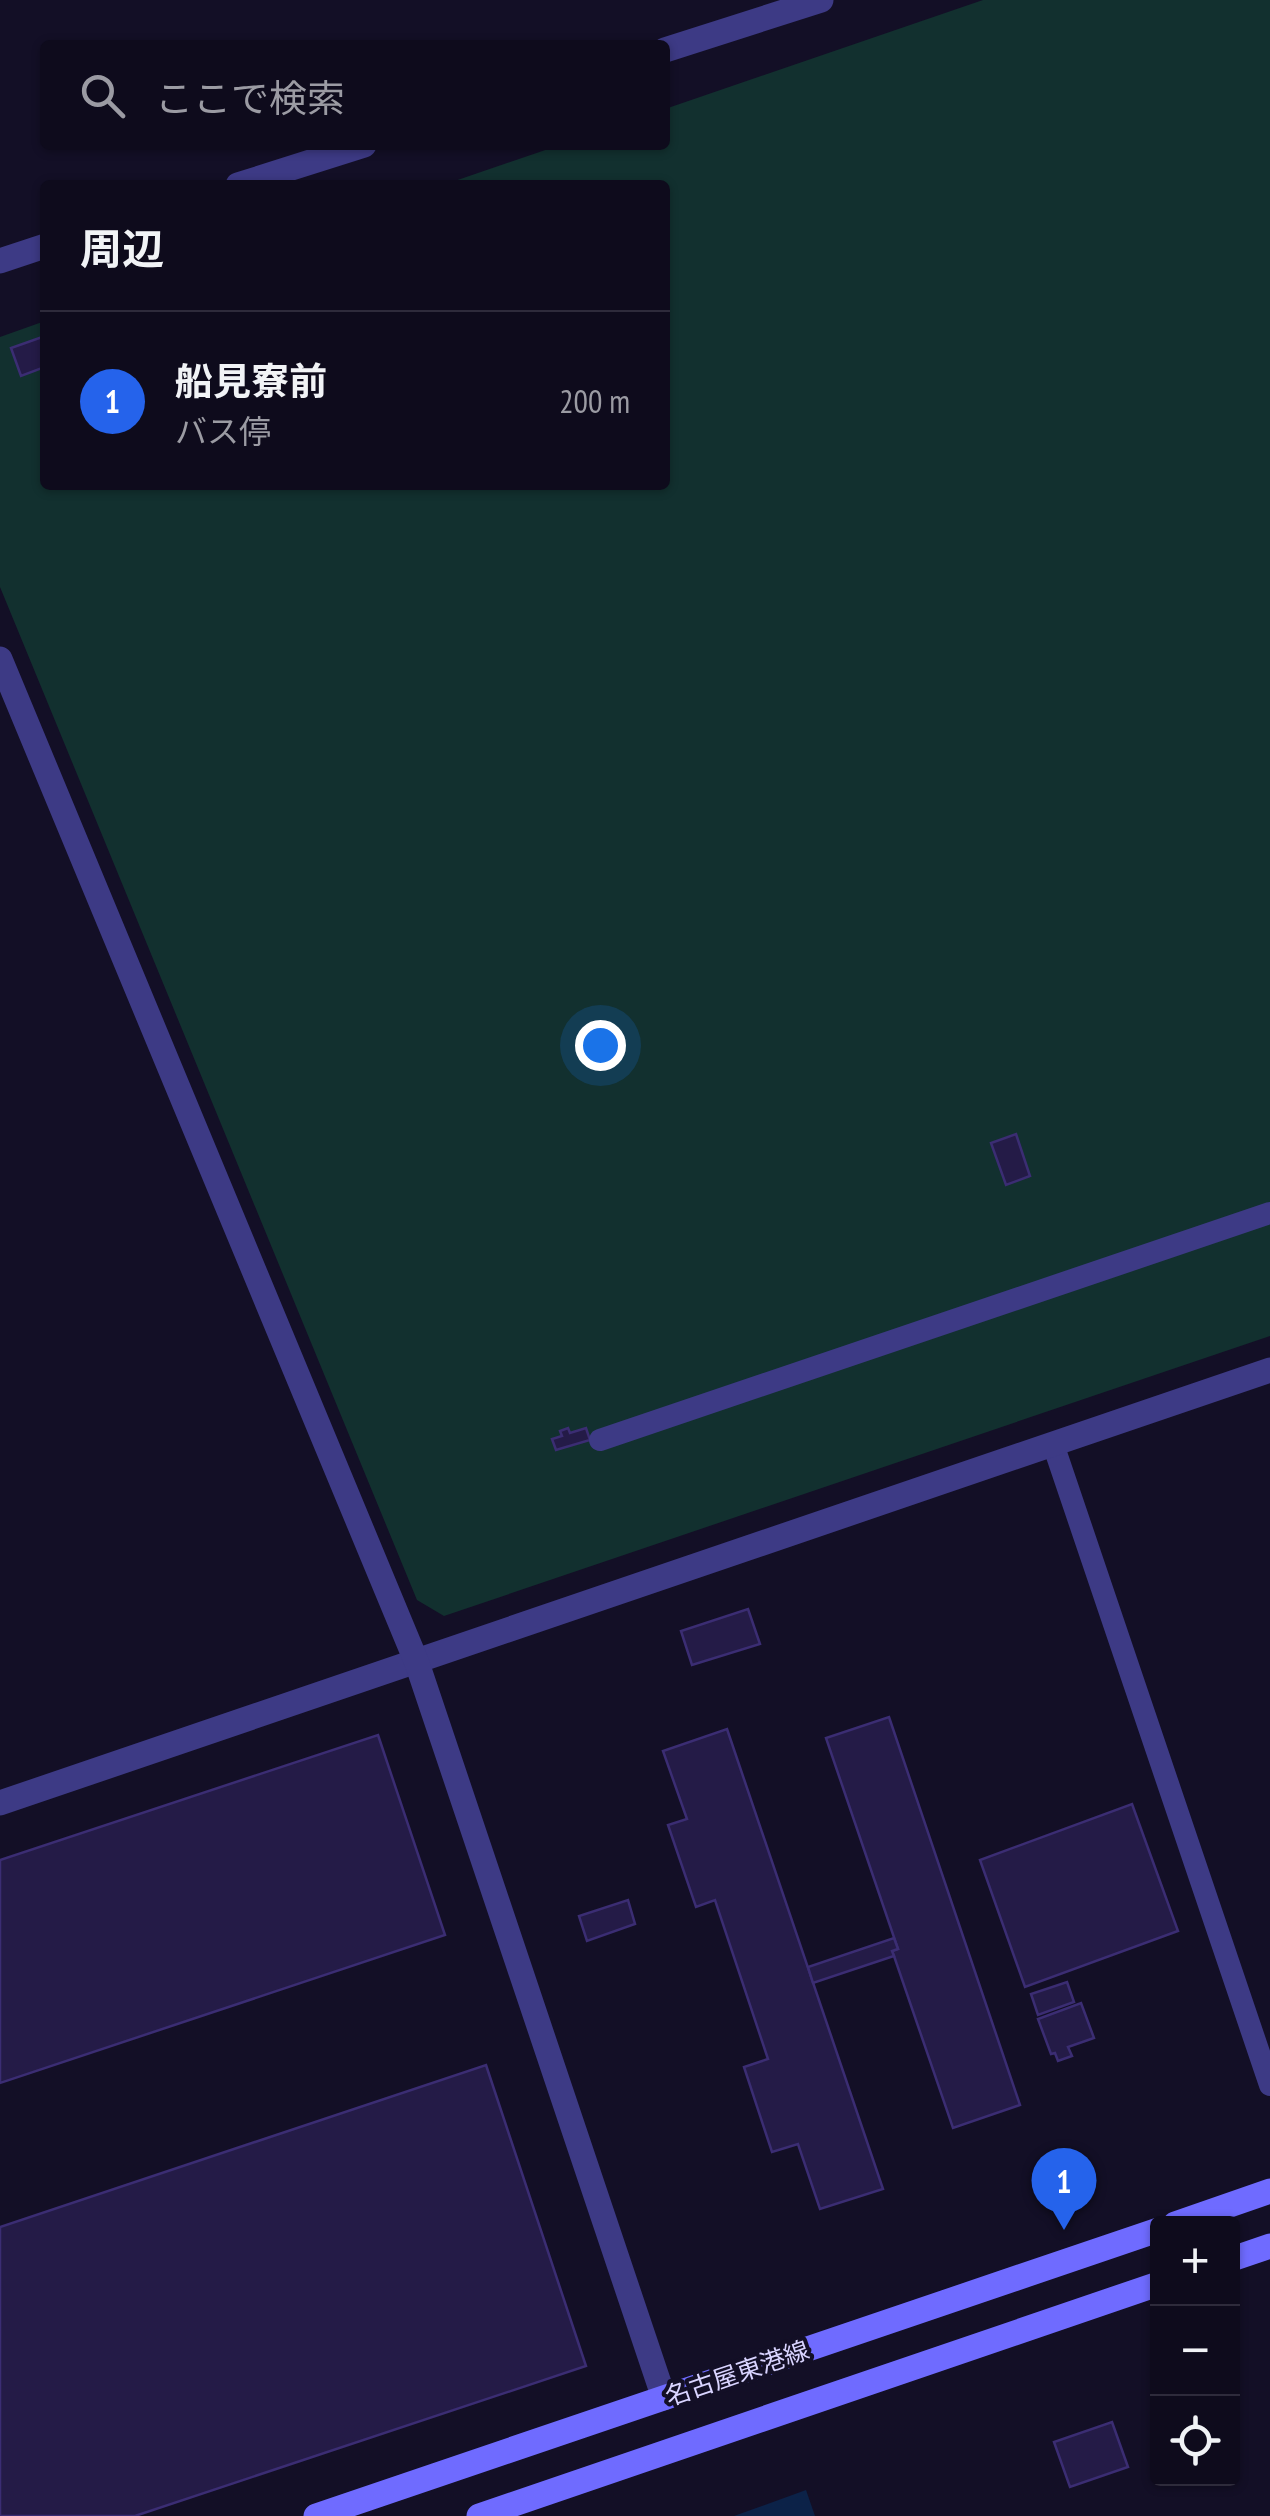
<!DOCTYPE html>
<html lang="ja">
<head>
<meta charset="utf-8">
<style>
	:root { --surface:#0e0b1c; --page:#171425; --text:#f1f3f6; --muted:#9b9ba3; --line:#2e2b3b; --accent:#2563eb }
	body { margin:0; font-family:"PT Sans Narrow","Noto Sans JP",sans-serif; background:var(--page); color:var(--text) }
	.controls { position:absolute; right:30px; bottom:30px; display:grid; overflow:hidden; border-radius:10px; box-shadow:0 2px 8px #0004 }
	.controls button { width:90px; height:90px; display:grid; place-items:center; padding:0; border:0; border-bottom:2px solid var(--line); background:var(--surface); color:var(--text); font:50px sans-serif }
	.you { position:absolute; left:600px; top:1045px; width:35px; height:35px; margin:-25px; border:8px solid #fff; border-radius:50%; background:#1a73e8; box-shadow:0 0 0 15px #1a73e833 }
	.badge { display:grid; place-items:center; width:65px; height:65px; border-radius:50%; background:var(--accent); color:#fff; font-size:32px; font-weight:700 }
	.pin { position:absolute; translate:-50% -82px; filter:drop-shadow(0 2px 5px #0008) }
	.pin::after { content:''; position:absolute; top:52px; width:35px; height:30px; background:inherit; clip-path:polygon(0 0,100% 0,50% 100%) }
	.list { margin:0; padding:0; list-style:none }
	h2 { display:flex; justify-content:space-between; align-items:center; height:130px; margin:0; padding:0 40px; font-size:42px }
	h2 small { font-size:32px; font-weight:400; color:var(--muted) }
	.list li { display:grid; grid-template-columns:65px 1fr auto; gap:30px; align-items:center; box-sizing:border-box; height:180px; padding:0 40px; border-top:2px solid var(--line) }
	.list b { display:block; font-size:38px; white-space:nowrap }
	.list p { margin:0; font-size:32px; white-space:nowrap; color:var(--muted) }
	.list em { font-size:32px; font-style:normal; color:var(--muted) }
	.icon { flex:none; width:55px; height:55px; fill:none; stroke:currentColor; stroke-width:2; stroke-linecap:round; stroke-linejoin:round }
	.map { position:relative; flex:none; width:1270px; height:2516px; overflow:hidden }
	.search { position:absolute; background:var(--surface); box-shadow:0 2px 8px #0004; left:40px; top:40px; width:630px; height:110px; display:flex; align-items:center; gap:25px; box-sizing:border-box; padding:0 35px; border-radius:10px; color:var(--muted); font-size:38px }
	.panel { position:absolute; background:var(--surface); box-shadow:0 2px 8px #0004; left:40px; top:180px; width:630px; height:310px; border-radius:10px }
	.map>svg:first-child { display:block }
	.green { fill:#12302f }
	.water { fill:#0c2248 }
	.building { fill:#241b47; stroke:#3b2d73; stroke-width:2.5 }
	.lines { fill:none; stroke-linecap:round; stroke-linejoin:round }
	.service { stroke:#3d3a85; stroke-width:22 }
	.minor { stroke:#3d3a85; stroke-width:25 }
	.tertiary { stroke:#3d3a85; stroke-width:25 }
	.secondary { stroke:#6f6bff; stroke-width:25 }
	.labels { text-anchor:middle; stroke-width:8; stroke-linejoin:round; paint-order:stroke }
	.street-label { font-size:25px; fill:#d9d4ff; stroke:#130f26 }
</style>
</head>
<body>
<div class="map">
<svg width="1270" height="2516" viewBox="0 0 1270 2516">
	<rect width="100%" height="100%" fill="#130f26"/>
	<polygon class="green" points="983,0 1270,0 1270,1336 444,1616 417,1600 0,587 0,337 45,321 45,485 665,485 665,185 443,185 560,145 665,145 665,109"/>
	<polygon class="water" points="806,2490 815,2516 734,2516"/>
	<g class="building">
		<polygon points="45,336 45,367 21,376 11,348"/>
		<polygon points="1016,1134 1030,1176 1006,1185 991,1143"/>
		<polygon points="568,1428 570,1433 586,1428 590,1440 556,1450 552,1439 562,1436 560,1431"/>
		<polygon points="748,1609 760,1644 692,1665 681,1631"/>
		<polygon points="889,1717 1020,2105 953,2128 894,1956 892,1951 898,1949 826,1738"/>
		<polygon points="727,1729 883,2189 820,2209 798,2144 772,2152 744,2067 768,2059 715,1900 696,1907 668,1825 687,1819 663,1751"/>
		<polygon points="378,1735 445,1935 0,2083 0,1860"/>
		<polygon points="1132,1804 1178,1931 1025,1987 980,1860"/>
		<polygon points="628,1900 635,1924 587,1941 579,1916"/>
		<polygon points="894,1938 898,1949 892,1951 894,1956 813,1983 808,1967"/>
		<polygon points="1067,1982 1074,2002 1038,2015 1031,1994"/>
		<polygon points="1081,2003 1094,2038 1068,2047 1072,2056 1058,2061 1055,2053 1051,2054 1038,2019"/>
		<polygon points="486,2065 586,2366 135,2516 0,2516 0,2227"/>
		<polygon points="1112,2422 1128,2467 1070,2487 1054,2442"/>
	</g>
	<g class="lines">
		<g class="service">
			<polyline points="600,1440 1270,1213"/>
			<polyline points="1053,1444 1270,2085"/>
		</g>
		<polyline class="minor" points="0,1803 1270,1370"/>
		<g class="tertiary">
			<polyline points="665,50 821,0"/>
			<polyline points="238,185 364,145"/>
			<polyline points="0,261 45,246"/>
			<polyline points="0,659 417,1663 664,2398"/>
		</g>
		<g class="secondary">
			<polyline points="1175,2224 1270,2191"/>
			<polyline points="1232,2259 1270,2246"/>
			<polyline points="316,2516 1158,2230"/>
			<polyline points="479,2516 1158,2284"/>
		</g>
	</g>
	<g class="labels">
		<g class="street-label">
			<text transform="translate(737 2373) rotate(-19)" y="9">名古屋東港線</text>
		</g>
	</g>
</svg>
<div class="controls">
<button>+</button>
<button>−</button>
<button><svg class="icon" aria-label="locate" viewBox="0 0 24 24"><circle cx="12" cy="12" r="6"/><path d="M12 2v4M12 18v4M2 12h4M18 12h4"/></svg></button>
</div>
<div class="you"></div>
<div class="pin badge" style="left:1064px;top:2230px">1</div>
<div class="search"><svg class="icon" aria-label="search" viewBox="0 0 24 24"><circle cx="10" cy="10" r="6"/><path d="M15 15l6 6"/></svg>ここで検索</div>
<section class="panel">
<h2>周辺<small></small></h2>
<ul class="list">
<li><span class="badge">1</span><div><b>船見寮前</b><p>バス停</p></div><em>200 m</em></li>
</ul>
</section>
</div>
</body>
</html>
